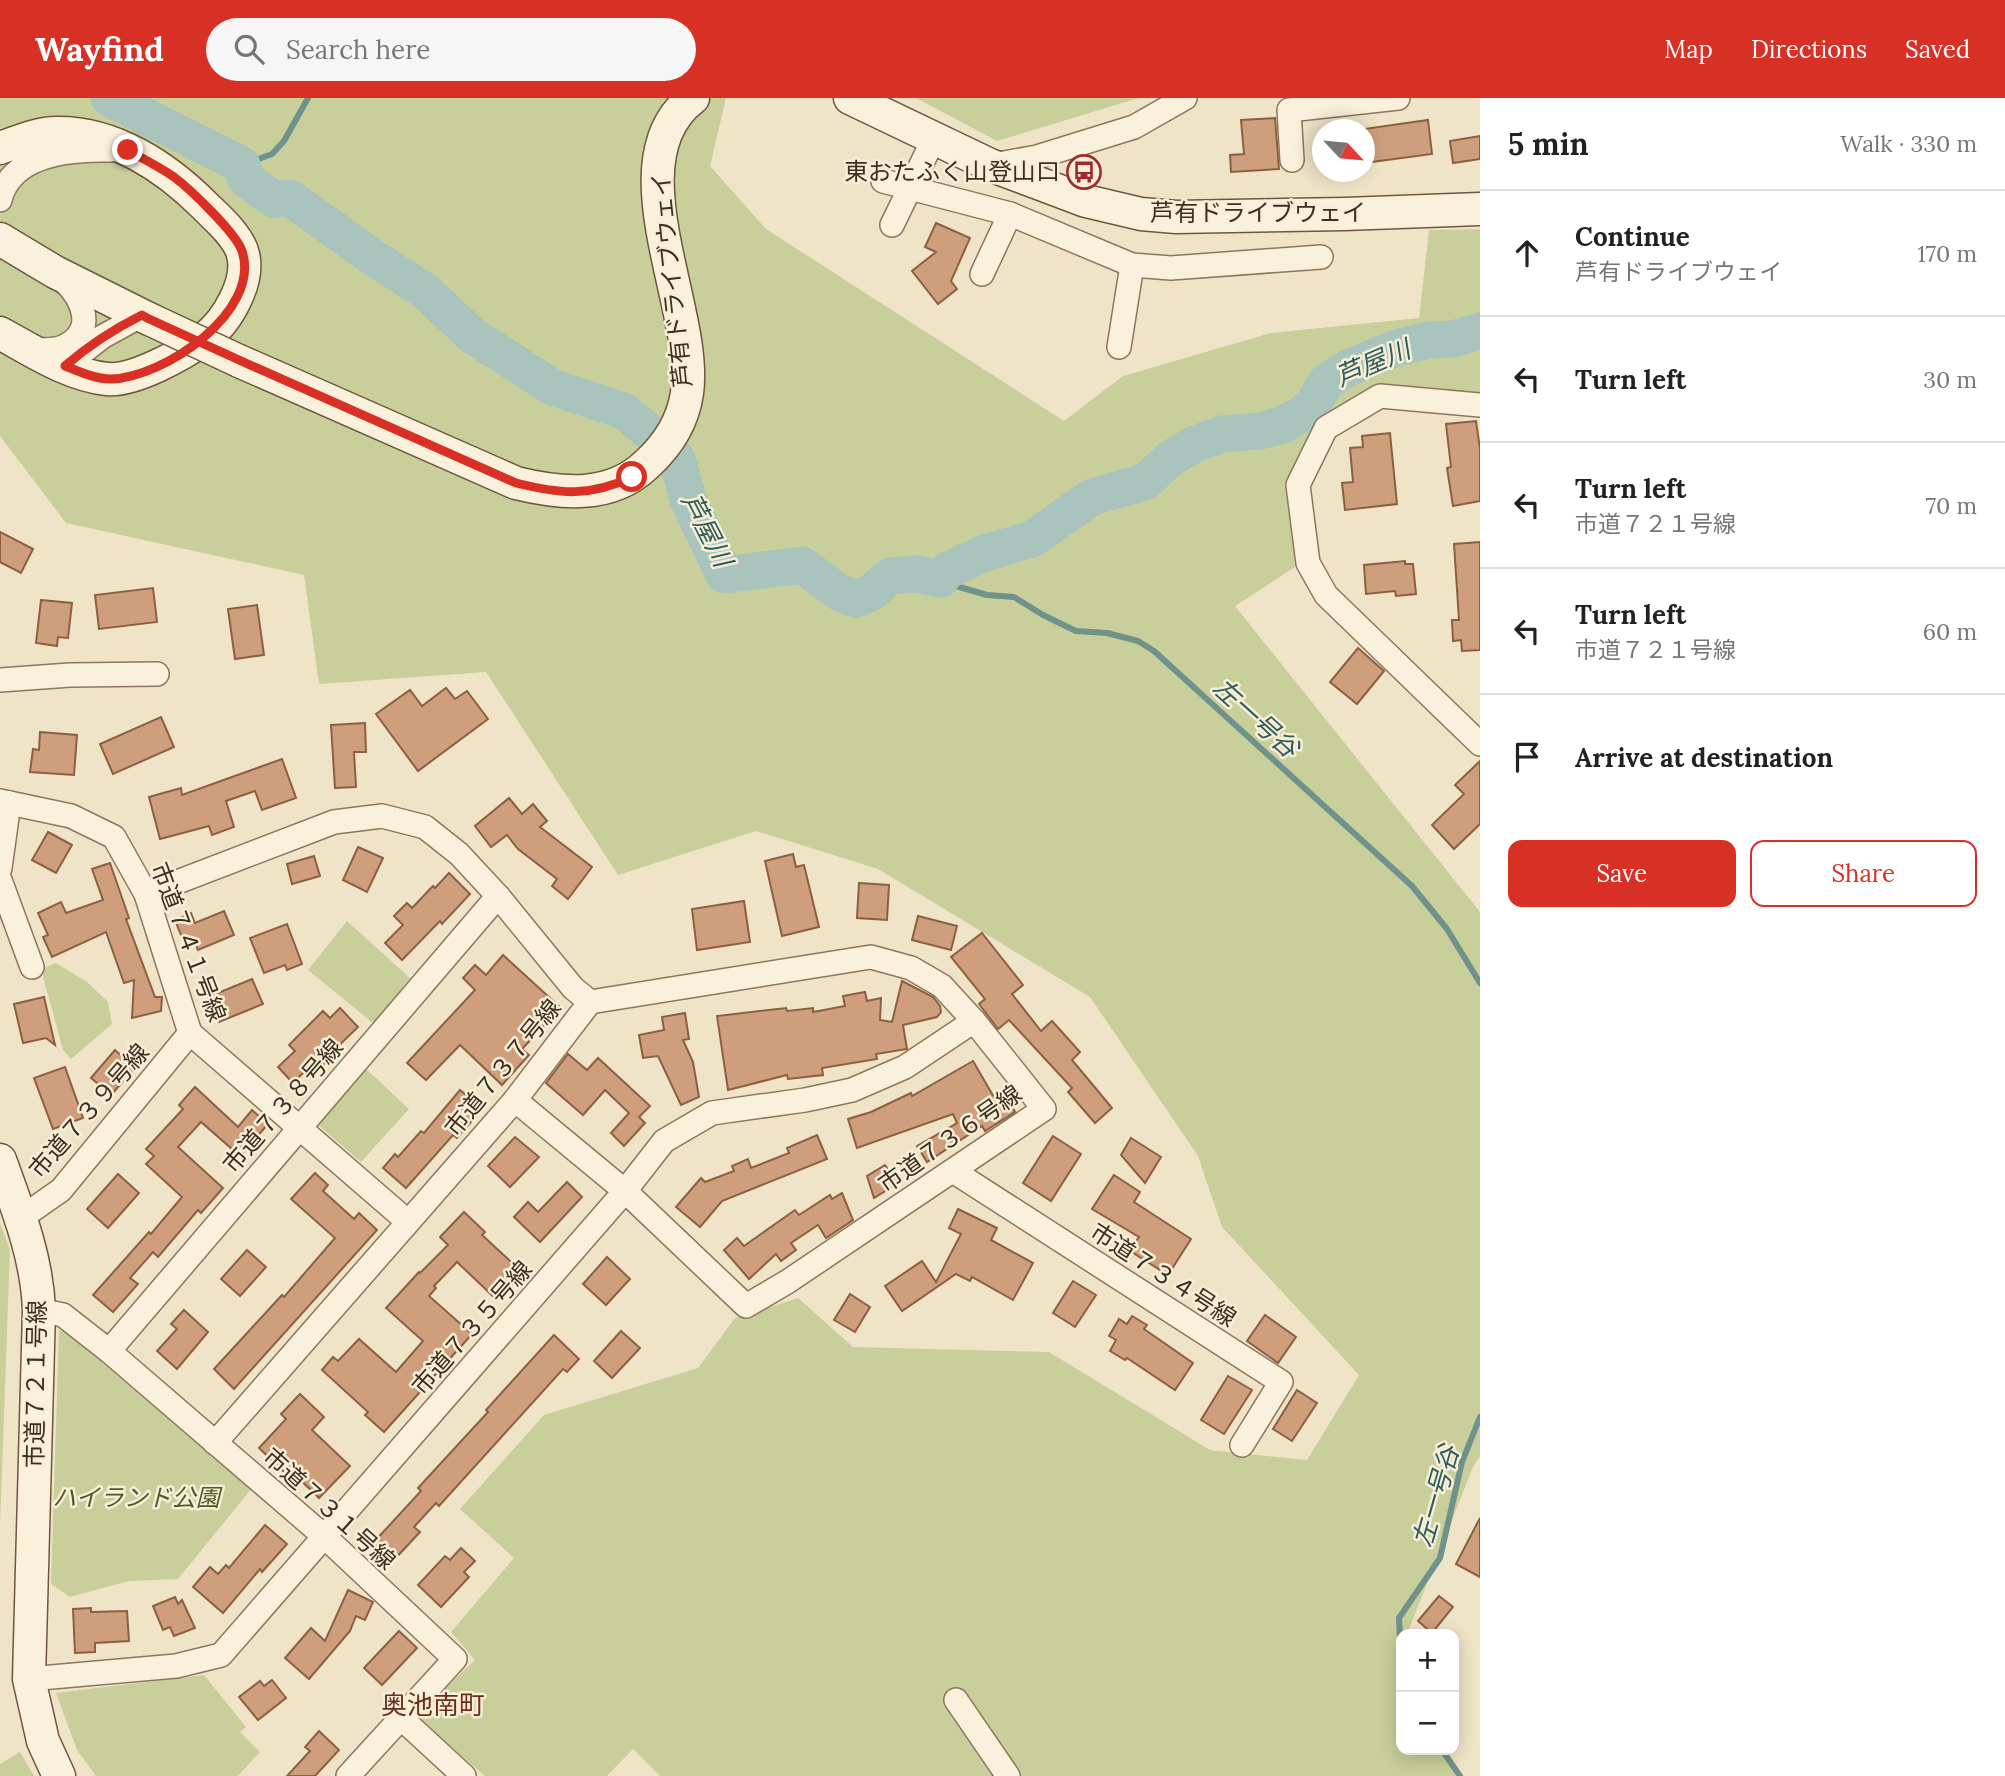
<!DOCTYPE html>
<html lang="en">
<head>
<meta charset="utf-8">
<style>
	:root { --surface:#fff; --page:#f6f6f6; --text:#222; --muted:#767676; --line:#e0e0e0; --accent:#d93025 }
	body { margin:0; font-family:Lora,"Noto Sans JP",serif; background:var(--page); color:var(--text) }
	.controls { position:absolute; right:21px; bottom:21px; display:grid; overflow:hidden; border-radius:14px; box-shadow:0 4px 18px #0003 }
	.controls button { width:63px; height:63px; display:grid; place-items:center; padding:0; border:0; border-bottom:2px solid var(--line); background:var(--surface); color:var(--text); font:35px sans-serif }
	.compass { position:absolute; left:1312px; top:21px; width:63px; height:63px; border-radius:50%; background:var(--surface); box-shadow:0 4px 18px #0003; rotate:116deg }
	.stop { position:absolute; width:21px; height:21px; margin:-16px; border:5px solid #d93025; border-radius:50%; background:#fff }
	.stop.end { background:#d93025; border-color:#fff; box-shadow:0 2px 7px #0008 }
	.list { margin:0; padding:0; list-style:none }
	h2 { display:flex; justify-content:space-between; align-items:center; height:91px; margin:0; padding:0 28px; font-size:30px }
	h2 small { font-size:23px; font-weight:400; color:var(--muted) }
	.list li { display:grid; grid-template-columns:46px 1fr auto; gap:21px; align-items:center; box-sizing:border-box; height:126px; padding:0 28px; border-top:2px solid var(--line) }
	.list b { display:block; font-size:26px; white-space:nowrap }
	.list p { margin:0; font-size:23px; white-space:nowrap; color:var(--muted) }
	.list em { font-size:23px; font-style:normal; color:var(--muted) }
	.actions { display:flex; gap:14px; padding:21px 28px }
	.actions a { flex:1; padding:16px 0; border:2px solid var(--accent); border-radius:14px; text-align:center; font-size:24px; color:var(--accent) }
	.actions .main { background:var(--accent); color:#fff }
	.icon { flex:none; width:38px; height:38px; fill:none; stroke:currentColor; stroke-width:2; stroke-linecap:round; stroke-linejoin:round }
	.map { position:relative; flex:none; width:1480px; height:1678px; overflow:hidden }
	header { display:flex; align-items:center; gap:42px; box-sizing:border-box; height:98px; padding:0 35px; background:var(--accent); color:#fff }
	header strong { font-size:33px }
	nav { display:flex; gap:38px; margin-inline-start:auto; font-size:24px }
	.search { width:490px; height:63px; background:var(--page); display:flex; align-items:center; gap:18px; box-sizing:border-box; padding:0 24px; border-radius:38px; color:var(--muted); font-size:26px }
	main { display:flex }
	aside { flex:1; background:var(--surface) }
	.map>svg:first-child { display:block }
	.green { fill:#c9cf9b }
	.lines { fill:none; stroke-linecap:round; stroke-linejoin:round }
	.stream { stroke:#6f938a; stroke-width:6 }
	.river { stroke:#a9c4bc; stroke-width:37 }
	.building { fill:#cf9f7d; stroke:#8d5f41; stroke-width:2 }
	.street-casing { stroke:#8d765c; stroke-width:26 }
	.secondary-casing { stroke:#6f573f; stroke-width:35 }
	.street { stroke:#faf1dc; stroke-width:23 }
	.secondary { stroke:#faf1dc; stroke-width:32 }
	.secondary-bridge-casing { stroke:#6f573f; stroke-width:35; stroke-linecap:butt }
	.secondary-bridge { stroke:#faf1dc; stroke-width:32 }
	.route { stroke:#d93025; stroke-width:9 }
	.labels { text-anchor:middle; stroke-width:5; stroke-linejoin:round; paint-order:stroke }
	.poi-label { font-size:24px; fill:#3d2e20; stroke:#f7eed8; text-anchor:end }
	.street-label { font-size:24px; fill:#3d2e20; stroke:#f7eed8 }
	.park-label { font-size:24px; font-style:italic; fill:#4d5a26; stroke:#f7eed8 }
	.water-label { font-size:26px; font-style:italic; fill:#2f5d5a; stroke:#f7eed8 }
	.neighbourhood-label { font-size:26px; fill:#6b2e1e; stroke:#f7eed8 }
</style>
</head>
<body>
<header>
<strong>Wayfind</strong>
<div class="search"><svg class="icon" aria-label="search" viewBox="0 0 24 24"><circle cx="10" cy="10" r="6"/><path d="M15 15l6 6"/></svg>Search here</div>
<nav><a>Map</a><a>Directions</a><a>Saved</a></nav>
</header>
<main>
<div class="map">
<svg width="1480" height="1678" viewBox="0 0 1480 1678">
	<rect width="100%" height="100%" fill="#f0e4c8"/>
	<g class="green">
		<polygon points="0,0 726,0 710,68 766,131 1064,323 1123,278 1271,235 1419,220 1429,132 1480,131 1480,299 1374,291 1288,384 1295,469 1235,508 1480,814 1480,1358 1473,1369 1407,1536 1401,1536 1401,1652 1447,1652 1459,1678 660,1678 633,1651 607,1678 485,1678 416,1618 475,1562 451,1534 514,1460 460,1411 544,1317 698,1270 735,1220 798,1200 853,1249 1049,1254 1210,1352 1307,1362 1359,1277 1222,1129 1198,1058 1090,899 878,771 756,733 618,777 486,574 319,586 304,477 66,425 0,338"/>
		<polygon points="916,0 1139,0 997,43"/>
		<polygon points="347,823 410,880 374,926 308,872"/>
		<polygon points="56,865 87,884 108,904 112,926 71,961 63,952 41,871"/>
		<polygon points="363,968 409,1011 361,1064 316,1025"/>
		<polygon points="0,1125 10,1152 0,1427"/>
		<polygon points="59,1232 73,1236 252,1390 178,1481 129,1483 70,1499 51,1486"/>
		<polygon points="204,1577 246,1629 240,1634 260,1654 238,1678 96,1678 77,1652 56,1595"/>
		<polygon points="20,1654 34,1678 0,1678 0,1666"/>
	</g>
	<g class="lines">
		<g class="stream">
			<polyline points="242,67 272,56 284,43 308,0"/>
			<polyline points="941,481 949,486 987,497 1014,499 1043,517 1076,533 1107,535 1138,543 1154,553 1412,788 1447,831 1480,885"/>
			<polyline points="1401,1560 1399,1520 1440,1460 1462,1364 1480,1319"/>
			<polyline points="1442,1652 1460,1678"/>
		</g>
		<polyline class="river" points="109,0 242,67 246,81 273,101 290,100 371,158 425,193 472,237 552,289 624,313 648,333 677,361 688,401 724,477 802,467 840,495 856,501 872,494 890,478 916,476 941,481 947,473 982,456 1032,441 1092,399 1145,384 1171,360 1195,346 1222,336 1260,333 1283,327 1302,316 1314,305 1326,284 1348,270 1396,250 1429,242 1453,241 1480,233"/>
	</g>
	<g class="building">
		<polygon points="1275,20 1279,71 1231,74 1230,57 1244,56 1241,22"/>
		<polygon points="1428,22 1432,56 1364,65 1364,31"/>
		<polygon points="1480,38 1480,61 1453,65 1450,43"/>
		<polygon points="936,125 970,140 951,183 957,191 938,206 912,173 936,154 925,149"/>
		<polygon points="1476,323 1480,351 1480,403 1453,408 1447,370 1451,369 1446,326"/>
		<polygon points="1390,335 1397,406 1345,412 1342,385 1353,384 1350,350 1363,349 1362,338"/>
		<polygon points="0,434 33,451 21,475 0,464"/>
		<polygon points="1480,444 1480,552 1462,553 1461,542 1453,543 1452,522 1459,522 1454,446"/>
		<polygon points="1405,463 1405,466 1413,466 1416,496 1396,498 1395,493 1366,496 1364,467"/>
		<polygon points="153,490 157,524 99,531 95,497"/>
		<polygon points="41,502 72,505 68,540 58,539 57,548 36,545"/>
		<polygon points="257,507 264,557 235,561 228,511"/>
		<polygon points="1358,550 1384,573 1357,606 1330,584"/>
		<polygon points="446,590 455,601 467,593 488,621 418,673 376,616 410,592 422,608"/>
		<polygon points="161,619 174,649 113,676 100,646"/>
		<polygon points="365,625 366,654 354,654 356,689 335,690 331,627"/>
		<polygon points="40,634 77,637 74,677 30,674 33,651 39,652"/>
		<polygon points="282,661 296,700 262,712 255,693 226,703 234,729 212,737 209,728 160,741 149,699 181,690 182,697"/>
		<polygon points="1480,663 1480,726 1454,751 1432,727 1464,696 1455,687"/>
		<polygon points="509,700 522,716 533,706 547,723 540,729 592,769 568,801 552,788 557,781 518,751 507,737 491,749 475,728"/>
		<polygon points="48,734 72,747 56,775 32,762"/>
		<polygon points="358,749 383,760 367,794 343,782"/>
		<polygon points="793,756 796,769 804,767 819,829 782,838 765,763"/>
		<polygon points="314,758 320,778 292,786 287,766"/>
		<polygon points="110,765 129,820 126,821 155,899 162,899 161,913 132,920 134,882 124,885 106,834 52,859 43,839 48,837 38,815 61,804 66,815 103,802 92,771"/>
		<polygon points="449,775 470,796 442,826 440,823 402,862 385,845 403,827 394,818 407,805 412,810 433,788 435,790"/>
		<polygon points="859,785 889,787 887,822 857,820"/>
		<polygon points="744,803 750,844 697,852 692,811"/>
		<polygon points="224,813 234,837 198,852 194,842 185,847 175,822 191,815 195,825"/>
		<polygon points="918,818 957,828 951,852 912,842"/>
		<polygon points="287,826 302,866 287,872 285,867 264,875 250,840"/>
		<polygon points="982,835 1023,887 1012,896 1041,933 1052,923 1080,954 1072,962 1112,1010 1095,1025 1068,994 1072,990 1009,922 998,931 979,906 985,901 951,859"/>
		<polygon points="503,857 561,910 522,951 529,957 502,987 460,947 426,982 407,965 475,892 463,880 475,867 486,877"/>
		<polygon points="252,881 263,906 219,924 208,899"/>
		<polygon points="902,883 933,899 940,908 941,914 937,919 903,927 907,951 876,956 877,961 822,970 823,977 788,981 787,977 728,992 717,918 786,910 787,913 813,910 813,914 845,908 843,898 865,894 867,903 881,900 880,922 892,924"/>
		<polygon points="44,899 55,947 46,940 23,945 14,906"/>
		<polygon points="340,910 358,929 328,958 330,960 313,977 307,971 293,985 278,969 295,953 289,947 323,913 330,920"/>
		<polygon points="685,915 689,941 683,942 693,964 699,999 681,1007 658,958 643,960 639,937 664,932 662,919"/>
		<polygon points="115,952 135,970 111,997 91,980"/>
		<polygon points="568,956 587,972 598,960 650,1008 639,1019 645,1025 624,1048 611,1035 629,1015 605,992 583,1017 546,985"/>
		<polygon points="973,963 995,1001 1005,996 1015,1014 985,1033 982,1028 927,1064 917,1048 957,1025 953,1016 857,1050 848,1021 871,1014 911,995 912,998"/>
		<polygon points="65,969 83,1020 53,1031 34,980"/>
		<polygon points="195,989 238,1029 252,1012 268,1026 240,1058 201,1024 178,1049 223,1090 201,1115 198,1112 158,1159 153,1154 130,1180 138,1186 113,1214 93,1197 149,1134 151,1136 182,1099 146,1066 154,1058 146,1051 183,1011 179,1007"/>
		<polygon points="460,992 475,1004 470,1010 477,1017 457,1040 453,1037 406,1090 383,1070 395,1056 398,1059 421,1033 424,1035"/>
		<polygon points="817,1037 827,1061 722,1103 700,1129 676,1109 701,1080 705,1084 734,1073 732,1068 748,1061 751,1070 789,1055 787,1050"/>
		<polygon points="1053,1038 1081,1056 1051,1103 1023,1085"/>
		<polygon points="515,1039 539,1059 510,1089 488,1068"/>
		<polygon points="1131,1040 1161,1059 1145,1085 1121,1057"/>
		<polygon points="885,1067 897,1086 874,1100 867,1078"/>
		<polygon points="315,1075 328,1087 323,1093 354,1121 359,1115 377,1132 234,1291 214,1271 282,1197 284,1199 335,1140 291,1101"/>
		<polygon points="118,1076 139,1095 108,1130 87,1111"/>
		<polygon points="1114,1077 1140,1094 1134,1104 1191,1141 1168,1177 1130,1153 1139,1139 1092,1111"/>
		<polygon points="567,1084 582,1099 540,1144 514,1119 528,1104 538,1114"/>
		<polygon points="842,1095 853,1122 826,1140 818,1127 791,1145 796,1152 781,1163 776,1156 749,1181 724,1152 737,1140 744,1148 795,1112 799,1117 830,1097 832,1101"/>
		<polygon points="958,1111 997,1130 991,1142 1033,1165 1013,1202 972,1179 970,1183 956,1176 902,1213 885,1188 922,1163 936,1184 961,1136 949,1130"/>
		<polygon points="464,1114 485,1134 482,1137 523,1175 497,1202 457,1164 434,1188 436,1190 429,1198 472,1236 384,1334 365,1317 368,1314 322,1272 333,1259 338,1263 359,1241 396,1274 423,1243 386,1210 419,1174 420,1175 448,1147 440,1139"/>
		<polygon points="247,1152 266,1169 240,1198 221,1181"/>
		<polygon points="607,1159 630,1181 606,1207 583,1186"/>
		<polygon points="1073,1183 1096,1197 1075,1229 1053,1215"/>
		<polygon points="850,1196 870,1209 855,1234 834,1222"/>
		<polygon points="184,1212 208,1234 177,1271 157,1253 177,1231 171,1226"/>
		<polygon points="1265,1217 1296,1239 1278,1265 1247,1243"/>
		<polygon points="1132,1218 1147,1227 1144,1231 1193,1265 1175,1292 1127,1260 1125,1262 1110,1253 1116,1242 1109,1238 1119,1221 1127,1226"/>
		<polygon points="621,1233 640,1250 612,1280 594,1263"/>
		<polygon points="554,1237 579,1261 567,1274 563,1271 439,1408 436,1405 414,1429 420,1434 393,1463 373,1445 421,1393 418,1390 488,1314 486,1312"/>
		<polygon points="1228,1278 1252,1292 1224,1336 1201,1322"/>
		<polygon points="1297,1292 1317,1305 1292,1343 1273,1331"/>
		<polygon points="300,1296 324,1319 312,1332 350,1368 319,1400 287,1369 283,1373 259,1350 286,1321 281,1316"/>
		<polygon points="1480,1420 1480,1479 1456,1466"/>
		<polygon points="265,1427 287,1446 262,1474 260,1471 223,1515 193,1489 210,1469 218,1476 226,1467 229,1470"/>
		<polygon points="461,1450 475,1463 464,1474 469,1479 441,1509 418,1487 445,1458 450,1462"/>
		<polygon points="348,1492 373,1504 365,1522 356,1518 350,1533 309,1581 285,1560 311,1530 325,1543"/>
		<polygon points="1439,1498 1453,1509 1432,1535 1418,1523"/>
		<polygon points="175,1499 178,1506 182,1502 195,1530 174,1538 170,1529 163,1532 153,1508"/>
		<polygon points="91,1510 91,1514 127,1513 129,1543 95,1545 95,1554 75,1555 73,1511"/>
		<polygon points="399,1533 417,1550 382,1587 364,1570"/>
		<polygon points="272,1582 286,1600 258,1622 239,1599 260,1583 264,1588"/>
		<polygon points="319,1633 339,1652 315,1678 287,1678 310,1653 305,1649"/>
	</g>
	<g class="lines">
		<g class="street-casing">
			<g id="street">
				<polyline points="934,40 910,90 1010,116 1132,167 1171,170 1321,159"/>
				<polyline points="1292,62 1289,12 1398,0"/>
				<polyline points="993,67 1037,59 1134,29 1185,0"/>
				<polyline points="883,83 910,90 892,127"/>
				<path d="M0 102C11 55 71 51 111 52"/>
				<polyline points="982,176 1010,116"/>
				<polyline points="1119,249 1132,167"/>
				<path d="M30 251C41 252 53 253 63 249 97 234 84 202 63 182"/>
				<polyline points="69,265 102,239 142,217"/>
				<polyline points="1480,307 1380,298 1326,330 1298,387 1308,465 1326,497 1480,646"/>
				<polyline points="0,582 70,577 157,576"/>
				<polyline points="0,703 71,718 114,739 146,796 190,935 407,1123"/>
				<polyline points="0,770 9,705"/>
				<polyline points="0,782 32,869"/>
				<polyline points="146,796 334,724 382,718 425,729 459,756 498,798 573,890 590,904 515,1002 215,1345"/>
				<polyline points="515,1002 625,1093 746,1208 787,1184 1044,1011 974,923 942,888 911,870 871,859 590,904"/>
				<polyline points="953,1073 1281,1284 1242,1347"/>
				<polyline points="21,1120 61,1092 190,935"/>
				<polyline points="39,1212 63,1217 109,1253 325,1439 455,1561 348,1678"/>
				<polyline points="109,1253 498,798"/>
				<polyline points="29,1581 176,1568 221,1557 625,1093 664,1043 712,1015 805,1002 852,992 905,969 974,923"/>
				<polyline points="956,1602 1008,1678"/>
				<polyline points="401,1620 464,1678"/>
			</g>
		</g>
		<g class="secondary-casing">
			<g id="secondary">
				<polyline points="850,0 990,67 1086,103 1141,116 1176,119 1345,116 1480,111"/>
				<path d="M0 50C18 44 38 35 56 35 114 34 166 69 205 108 217 120 236 136 242 153 252 182 227 224 204 241 183 256 133 284 107 281 69 277 33 253 0 235"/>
				<polyline points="0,141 55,174 147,220"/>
				<path d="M239 263 516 385C561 396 610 401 646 367 667 348 683 323 687 295 699 212 611 62 693 0"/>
				<path d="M0 1062C18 1112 37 1159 39 1212L29 1581 43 1643 59 1678"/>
			</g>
		</g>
		<use href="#street" class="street"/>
		<use href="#secondary" class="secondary"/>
		<g class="secondary-bridge-casing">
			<polyline id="secondary-bridge" points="147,220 239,263"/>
		</g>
		<use href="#secondary-bridge" class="secondary-bridge"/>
	</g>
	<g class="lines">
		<path class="route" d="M128 52C143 61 160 69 174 79 190 91 236 135 242 153 262 214 163 280 111 281 96 281 80 274 65 268 89 247 114 231 142 217L147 220 239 262 516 385C560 396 590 399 632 379"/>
	</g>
	<defs>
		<g id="bus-ring" transform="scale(1.75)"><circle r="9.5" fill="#f7eed8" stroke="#9e2a2b" stroke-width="1.5"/><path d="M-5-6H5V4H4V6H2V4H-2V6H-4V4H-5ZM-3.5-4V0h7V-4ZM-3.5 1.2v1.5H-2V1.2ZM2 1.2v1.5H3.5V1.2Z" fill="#9e2a2b"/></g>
	</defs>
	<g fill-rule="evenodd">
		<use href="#bus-ring" x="1084" y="74"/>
	</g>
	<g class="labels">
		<g class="poi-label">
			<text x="1060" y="82">東おたふく山登山口</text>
		</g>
		<g class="street-label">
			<text x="1258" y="123">芦有ドライブウェイ</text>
			<text transform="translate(672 182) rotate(-96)" y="8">芦有ドライブウェイ</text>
			<text transform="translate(188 844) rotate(69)" y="8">市道７４１号線</text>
			<text transform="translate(503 970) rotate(-51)" y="8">市道７３７号線</text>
			<text transform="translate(283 1008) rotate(-49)" y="8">市道７３８号線</text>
			<text transform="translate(89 1013) rotate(-49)" y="8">市道７３９号線</text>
			<text transform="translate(950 1041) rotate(-35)" y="8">市道７３６号線</text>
			<text transform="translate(1163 1177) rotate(33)" y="8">市道７３４号線</text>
			<text transform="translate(472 1230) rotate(-49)" y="8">市道７３５号線</text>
			<text transform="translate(36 1286) rotate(-89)" y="8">市道７２１号線</text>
			<text transform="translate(329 1411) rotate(42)" y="8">市道７３１号線</text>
		</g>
		<g class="park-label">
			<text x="136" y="1408">ハイランド公園</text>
		</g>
		<g class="water-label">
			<text transform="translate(1373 265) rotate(-23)" y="9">芦屋川</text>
			<text transform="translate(707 432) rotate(63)" y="9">芦屋川</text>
			<text transform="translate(1256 620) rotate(42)" y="9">左一号谷</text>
			<text transform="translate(1436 1398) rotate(-74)" y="9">左一号谷</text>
		</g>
		<g class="neighbourhood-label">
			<text x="433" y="1616">奥池南町</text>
		</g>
	</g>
</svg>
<div class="controls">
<button>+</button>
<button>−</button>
</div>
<svg class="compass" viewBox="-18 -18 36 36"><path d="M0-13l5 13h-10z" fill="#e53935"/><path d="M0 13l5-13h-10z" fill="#767676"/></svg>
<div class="stop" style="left:632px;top:379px"></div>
<div class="stop end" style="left:128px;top:52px"></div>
</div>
<aside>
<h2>5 min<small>Walk · 330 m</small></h2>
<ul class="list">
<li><svg class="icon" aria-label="ahead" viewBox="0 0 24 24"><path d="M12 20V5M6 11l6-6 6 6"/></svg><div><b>Continue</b><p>芦有ドライブウェイ</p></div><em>170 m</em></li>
<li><svg class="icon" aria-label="left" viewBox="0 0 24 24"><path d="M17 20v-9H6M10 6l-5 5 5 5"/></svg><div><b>Turn left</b></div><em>30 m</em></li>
<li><svg class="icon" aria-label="left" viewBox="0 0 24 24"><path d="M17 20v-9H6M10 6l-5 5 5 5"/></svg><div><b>Turn left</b><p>市道７２１号線</p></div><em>70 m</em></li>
<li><svg class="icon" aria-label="left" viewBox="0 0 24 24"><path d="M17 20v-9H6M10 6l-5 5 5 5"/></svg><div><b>Turn left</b><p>市道７２１号線</p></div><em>60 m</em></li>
<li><svg class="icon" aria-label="arrive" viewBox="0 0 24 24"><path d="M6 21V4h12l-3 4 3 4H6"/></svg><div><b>Arrive at destination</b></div></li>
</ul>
<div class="actions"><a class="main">Save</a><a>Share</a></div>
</aside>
</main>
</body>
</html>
